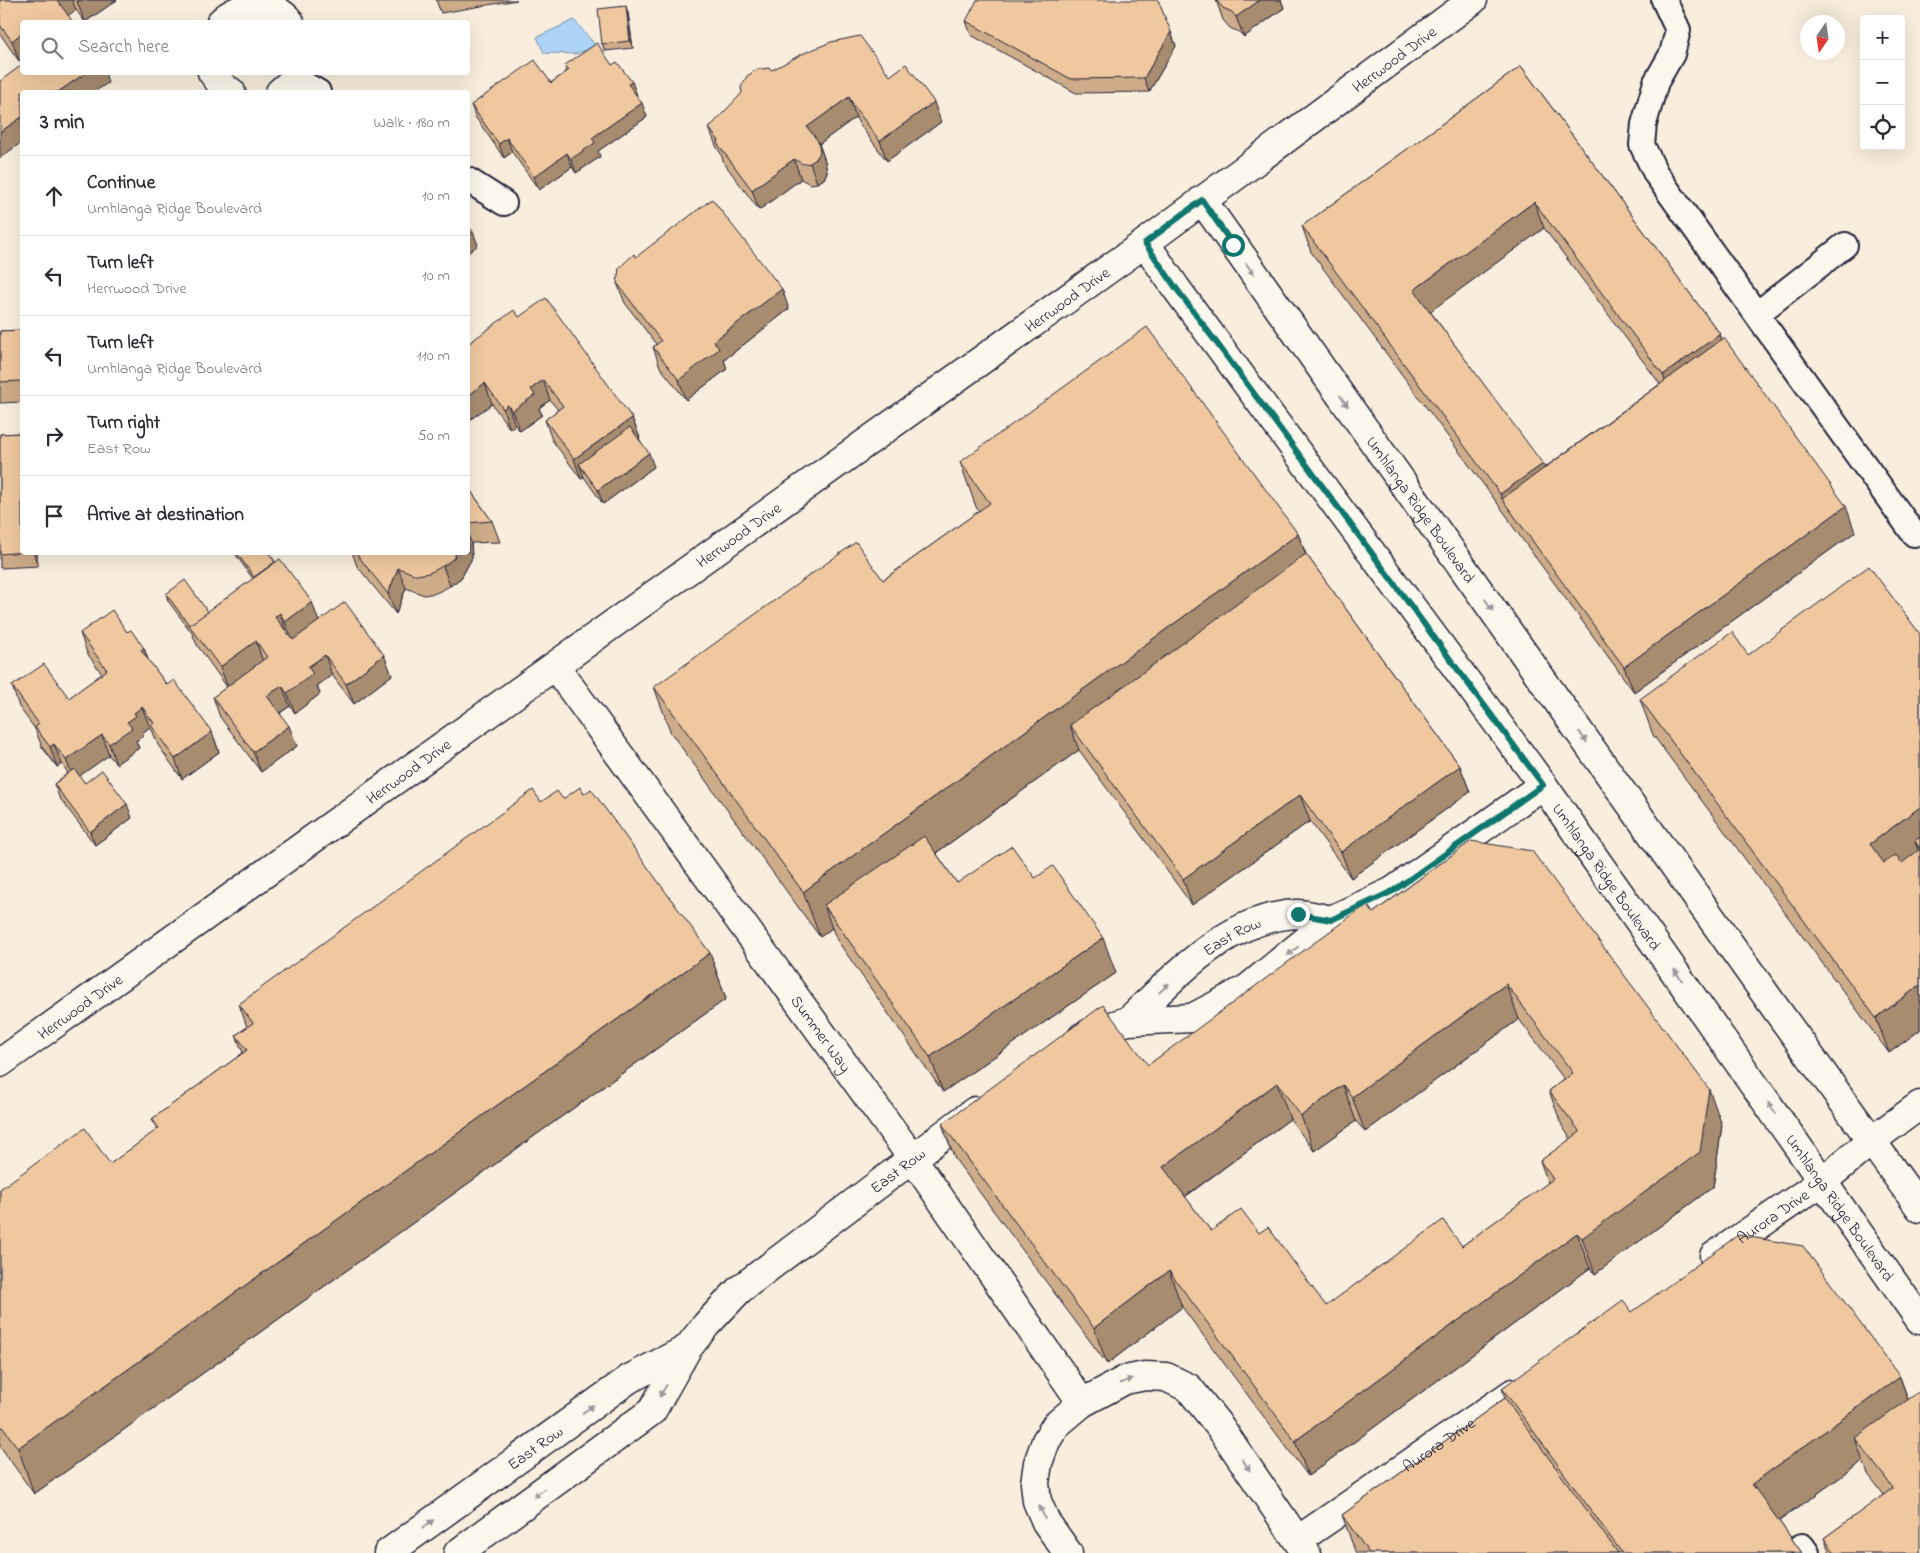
<!DOCTYPE html>
<html lang="en">
<head>
<meta charset="utf-8">
<style>
	:root { --surface:#fff; --page:#f7f7f7; --text:#2b2b33; --muted:#7c7c81; --line:#e1e1e2 }
	body { margin:0; font-family:"Indie Flower",sans-serif; background:var(--page); color:var(--text) }
	.controls { position:absolute; right:15px; top:15px; display:grid; overflow:hidden; border-radius:5px; box-shadow:0 5px 20px #0002 }
	.controls button { width:45px; height:45px; display:grid; place-items:center; padding:0; border:0; border-bottom:1px solid var(--line); background:var(--surface); color:var(--text); font:25px sans-serif }
	.compass { position:absolute; left:1800px; top:15px; width:45px; height:45px; border-radius:50%; background:var(--surface); box-shadow:0 5px 20px #0002; rotate:193deg }
	.stop { position:absolute; width:15px; height:15px; margin:-11px; border:4px solid #0f766e; border-radius:50%; background:#fff }
	.stop.end { background:#0f766e; border-color:#fff; box-shadow:0 1px 5px #0008 }
	.list { margin:0; padding:0; list-style:none }
	h2 { display:flex; justify-content:space-between; align-items:center; height:65px; margin:0; padding:0 20px; font-size:21px }
	h2 small { font-size:16px; font-weight:400; color:var(--muted) }
	.list li { display:grid; grid-template-columns:32px 1fr auto; gap:15px; align-items:center; box-sizing:border-box; height:80px; padding:0 20px; border-top:1px solid var(--line) }
	.list b { display:block; font-size:19px; white-space:nowrap }
	.list p { margin:0; font-size:16px; white-space:nowrap; color:var(--muted) }
	.list em { font-size:16px; font-style:normal; color:var(--muted) }
	.icon { flex:none; width:28px; height:28px; fill:none; stroke:currentColor; stroke-width:2; stroke-linecap:round; stroke-linejoin:round }
	.map { position:relative; flex:none; width:1920px; height:1553px; overflow:hidden }
	.search { position:absolute; background:var(--surface); box-shadow:0 5px 20px #0002; left:20px; top:20px; width:450px; height:55px; display:flex; align-items:center; gap:12px; box-sizing:border-box; padding:0 18px; border-radius:5px; color:var(--muted); font-size:19px }
	.panel { position:absolute; background:var(--surface); box-shadow:0 5px 20px #0002; left:20px; top:90px; width:450px; height:465px; border-radius:5px }
	.map>svg:first-child { display:block }
	.water { fill:#add4f7; stroke:#758dac }
	.lines { fill:none; stroke-linecap:round; stroke-linejoin:round }
	.service-casing { stroke:#22223b; stroke-width:28 }
	.minor-casing { stroke:#22223b; stroke-width:31 }
	.tertiary-casing { stroke:#22223b; stroke-width:31 }
	.service { stroke:#fbf7ec; stroke-width:24 }
	.minor { stroke:#fbf7ec; stroke-width:28 }
	.tertiary { stroke:#fbf7ec; stroke-width:28 }
	.wall { fill:#ceac89; stroke:#22223b; fill-rule:evenodd }
	.shaded-wall { fill:#a78c6f; stroke:#22223b }
	.building { fill:#efc89f; stroke:#22223b; fill-rule:evenodd }
	.oneway { fill:#99979c }
	.route { stroke:#0f766e; stroke-width:6 }
	.labels { text-anchor:middle; stroke-width:4; stroke-linejoin:round; paint-order:stroke }
	.street-label { font-size:16px; fill:#22223b; stroke:#fbf7ec }
</style>
</head>
<body>
<div class="map">
<svg width="1920" height="1553" viewBox="0 0 1920 1553">
	<rect width="100%" height="100%" fill="#f9eedd"/>
	<filter id="ink" filterUnits="userSpaceOnUse"><feTurbulence type="fractalNoise" baseFrequency=".02" numOctaves="2"/><feDisplacementMap in="SourceGraphic" scale="10" xChannelSelector="R" yChannelSelector="G"/><feConvolveMatrix kernelMatrix="1 2 1 2 8 2 1 2 1" color-interpolation-filters="sRGB"/></filter>
	<g filter="url(#ink)">
		<polygon class="water" points="574,20 597,47 575,54 544,53 537,37"/>
		<g class="lines">
			<g class="service-casing">
				<g id="service">
					<polyline points="1664,0 1678,30 1672,54 1656,82 1644,124 1642,145 1656,174 1914,534"/>
					<polyline points="295,79 318,92"/>
					<polyline points="468,180 504,203"/>
					<polyline points="1757,314 1845,245"/>
					<polyline points="1802,1546 1807,1553"/>
				</g>
			</g>
			<g class="minor-casing">
				<g id="minor">
					<path d="M221 22C238 4 274 0 290 22"/>
					<polyline points="212,72 224,88 231,92"/>
					<polyline points="280,92 295,79 298,72"/>
					<path id="s1" d="M1202 200 1771 1002 1920 1208"/>
					<path id="s2" d="M1145 243 1176 288 1543 785 1920 1320"/>
					<path id="s3" d="M555 666 913 1159 1082 1403"/>
					<path id="s4" d="M1128 1021C1175 977 1227 917 1297 914 1307 914 1320 918 1331 920"/>
					<polyline points="1082,1037 1094,1031 1128,1021 1192,1018 1217,1005 1248,988 1331,920 1393,891 1543,785"/>
					<path id="s5" d="M1714 1256 1823 1181 1871 1141 1920 1105"/>
					<path id="s6" d="M1298 1540 1513 1393"/>
					<path id="s7" d="M388 1553 629 1379 687 1349"/>
					<path id="s8" d="M458 1553 652 1411 687 1349 706 1325 739 1290 975 1111"/>
					<polyline points="1068,1553 1046,1522 1037,1501 1035,1483 1038,1463 1046,1441 1056,1425 1082,1403 1125,1380 1145,1376 1166,1377 1189,1388 1220,1427 1306,1553"/>
				</g>
			</g>
			<g class="tertiary-casing">
				<g id="tertiary">
					<path id="s9" d="M0 1063 1145 243 1473 0"/>
				</g>
			</g>
			<use href="#service" class="service"/>
			<use href="#minor" class="minor"/>
			<use href="#tertiary" class="tertiary"/>
		</g>
		<g class="wall">
			<polygon points="0,0 117,0 85,22 76,10 22,22 19,61 0,34"/>
			<polygon points="436,0 517,0 441,13"/>
			<polygon points="1216,0 1281,0 1284,8 1244,37 1239,32 1230,28 1223,20"/>
			<polygon points="628,13 633,48 605,51 602,44"/>
			<polygon points="966,21 1171,32 1176,46 1149,92 1076,93 971,35"/>
			<polygon points="565,65 612,65 632,82 636,96 647,117 598,151 600,157 576,173 572,167 539,190 512,152 504,158 476,118 471,105 551,83 567,71"/>
			<path d="M1521 66 1720 334 1722 340 1855 532 1634 692 1511 524 1509 519 1311 252 1302 226ZM1544 228 1660 384 1544 468 1430 311Z"/>
			<polygon points="772,70 941,122 887,161 859,124 856,117 819,144 825,161 827,172 824,179 817,183 810,184 801,179 759,210 724,163 720,152 717,148 709,128"/>
			<polygon points="636,257 789,309 724,360 727,369 686,400 660,367 653,347 656,344 625,303 617,283"/>
			<polygon points="519,317 632,418 640,438 639,438 654,467 603,504 584,477 581,479 552,440 545,420 558,410 550,400 539,408 542,415 520,431 515,425 510,429 492,404 468,344"/>
			<polygon points="22,330 22,402 0,403 0,331"/>
			<polygon points="22,433 22,552 37,552 38,566 0,568 0,434"/>
			<polygon points="960,462 1298,534 1306,554 1460,766 1470,792 1351,878 1310,821 1192,905 1079,750 936,853 957,883 1035,878 1116,973 943,1092 837,940 832,928 820,937 671,733 654,687 883,580 979,511 976,507"/>
			<polygon points="468,487 492,521 500,542 471,543 472,558 461,578 450,586 436,593 424,595 406,588 396,614 357,566 352,552 468,552"/>
			<polygon points="234,552 268,552 319,621 392,675 354,704 332,675 317,686 320,694 295,713 290,706 280,713 297,746 261,772 220,717 213,697 227,687 197,645 192,633 168,601 166,594 208,612 253,579"/>
			<polygon points="127,632 144,648 148,660 167,685 212,732 219,752 182,779 158,745 153,732 150,727 142,733 143,736 136,741 139,748 116,764 109,755 79,776 85,783 132,818 95,845 59,797 54,784 68,773 62,764 57,767 42,747 35,729 19,707 12,686 69,698 102,674 87,653 80,633"/>
			<polygon points="1920,634 1920,1030 1889,1053 1653,735 1640,699"/>
			<polygon points="584,794 710,953 726,999 34,1494 0,1446 0,1189 110,1164 157,1130 152,1119 243,1053 236,1035 247,1027 239,1004 541,802 563,799"/>
			<path d="M1471 841 1722 1125 1713 1187 1595 1274 1590 1268 1308 1476 1182 1307 1107 1364 955 1159 942 1124 1148 1065 1373 913ZM1519 1019 1564 1079 1549 1091 1562 1126 1571 1139 1540 1161 1548 1183 1462 1246 1326 1306 1259 1233 1211 1231 1185 1197 1290 1119 1314 1151 1356 1121 1365 1132Z"/>
			<polygon points="1632,1312 1900,1377 1908,1399 1920,1553 1830,1553 1824,1538 1884,1495 1868,1474 1863,1461 1779,1521 1802,1553 1356,1553 1355,1551 1342,1515 1505,1398 1502,1388"/>
		</g>
		<g class="shaded-wall">
			<polygon points="56,0 72,0 76,10 63,19"/>
			<polygon points="81,0 117,0 85,22 77,2"/>
			<polygon points="1260,0 1281,0 1284,8 1244,37 1236,17"/>
			<polygon points="626,6 628,13 633,48 630,41"/>
			<polygon points="1171,32 1176,46 1149,92 1144,78"/>
			<polygon points="22,33 22,59 19,61 12,41"/>
			<polygon points="87,72 105,72 108,83 94,92 58,92"/>
			<polygon points="632,82 637,95 633,98 628,84"/>
			<polygon points="849,97 856,117 819,144 825,161 827,172 824,179 817,183 810,163 807,127"/>
			<polygon points="934,102 941,122 887,161 880,141"/>
			<polygon points="642,103 647,117 598,151 600,157 576,173 571,159 592,138"/>
			<polygon points="22,117 22,142 0,158 0,132"/>
			<polygon points="507,138 512,152 504,158 499,144"/>
			<polygon points="567,153 572,167 539,190 534,177"/>
			<polygon points="794,159 801,179 759,210 752,190"/>
			<polygon points="1534,202 1544,228 1424,316 1414,290"/>
			<polygon points="473,232 478,245 468,253 468,236"/>
			<polygon points="782,289 789,309 724,360 727,369 686,400 679,380 714,341"/>
			<polygon points="1720,334 1729,360 1672,401 1663,375"/>
			<polygon points="543,380 550,400 539,408 542,415 520,431 512,411 531,389"/>
			<polygon points="485,383 492,404 468,421 468,396"/>
			<polygon points="508,405 515,425 510,429 503,409"/>
			<polygon points="632,418 640,438 587,475 579,464 584,477 581,479 574,459"/>
			<polygon points="649,453 654,467 603,504 598,490"/>
			<polygon points="1543,464 1552,489 1502,499 1500,494"/>
			<polygon points="1846,506 1855,532 1634,692 1624,667"/>
			<polygon points="468,534 471,543 472,558 461,578 450,586 443,566 456,552 468,552"/>
			<polygon points="1298,534 1315,580 1070,725 1079,750 837,924 824,905 832,928 820,937 803,892"/>
			<polygon points="33,552 37,552 38,566"/>
			<polygon points="398,568 406,588 396,614 388,594"/>
			<polygon points="312,602 319,622 293,642 285,622"/>
			<polygon points="280,613 287,634 275,617"/>
			<polygon points="256,641 263,662 228,688 220,667"/>
			<polygon points="144,648 151,668 141,650"/>
			<polygon points="325,655 332,675 317,686 320,694 295,713 287,693 308,667"/>
			<polygon points="384,655 392,675 354,704 346,684"/>
			<polygon points="282,686 290,706 275,716 267,696"/>
			<polygon points="142,707 150,727 142,733 143,736 136,741 139,748 116,764 109,744 134,713"/>
			<polygon points="289,726 297,746 261,772 253,752"/>
			<polygon points="212,732 219,752 182,779 175,759"/>
			<polygon points="102,735 109,755 74,780 66,760"/>
			<polygon points="54,744 62,764 57,767 50,747"/>
			<polygon points="1460,766 1470,792 1351,878 1341,852"/>
			<polygon points="1300,795 1310,821 1192,905 1183,879"/>
			<polygon points="127,804 132,818 95,845 90,832"/>
			<polygon points="1920,807 1920,849 1915,841 1919,853 1883,879 1870,844"/>
			<polygon points="1103,938 1116,973 943,1092 930,1057"/>
			<polygon points="710,953 726,999 34,1494 18,1448"/>
			<polygon points="1506,984 1519,1019 1365,1132 1352,1097"/>
			<polygon points="1920,985 1920,1030 1889,1053 1876,1018"/>
			<polygon points="1277,1083 1290,1119 1176,1203 1163,1167"/>
			<polygon points="1343,1085 1356,1121 1314,1151 1301,1116"/>
			<polygon points="1709,1089 1722,1125 1713,1187 1595,1274 1582,1238"/>
			<polygon points="1577,1233 1590,1268 1308,1476 1295,1441"/>
			<polygon points="1169,1271 1182,1307 1107,1364 1094,1328"/>
			<polygon points="1900,1377 1916,1422 1855,1438 1863,1461 1768,1529 1752,1484"/>
		</g>
		<g class="building">
			<polygon points="0,0 57,0 73,22 22,22 22,33 12,41 0,25"/>
			<polygon points="977,0 1158,0 1171,32 1144,78 1071,79 966,21"/>
			<polygon points="1216,0 1260,0 1236,17 1232,12 1223,8"/>
			<polygon points="626,6 630,41 602,44 598,9"/>
			<polygon points="860,36 890,76 906,64 934,102 880,141 852,104 853,104 849,97 807,127 818,141 820,152 816,159 810,163 803,164 794,159 752,190 717,143 719,141 709,128 742,93 741,87 747,76 756,70 769,68 772,70 802,54 831,42"/>
			<polygon points="597,43 612,65 617,62 632,82 628,84 642,103 592,138 595,143 571,159 567,153 534,177 507,138 499,144 471,105 535,60 551,83 569,70 565,65"/>
			<polygon points="22,65 22,72 87,72 58,92 22,92 22,117 0,132 0,81"/>
			<polygon points="1521,66 1720,334 1663,375 1534,202 1414,290 1543,464 1500,494 1302,226"/>
			<polygon points="712,199 782,289 714,341 719,349 679,380 653,347 661,341 617,283 619,268 634,254 636,257"/>
			<polygon points="468,225 473,232 468,236"/>
			<polygon points="546,298 632,418 574,459 545,420 563,406 543,380 531,389 535,395 512,411 508,405 503,409 485,383 468,396 468,344 514,310 519,317"/>
			<polygon points="1147,327 1298,534 803,892 654,687 856,542 883,580 990,503 960,462"/>
			<polygon points="22,330 22,381 0,382 0,331"/>
			<polygon points="1724,338 1846,506 1624,667 1502,499"/>
			<polygon points="630,427 649,453 598,490 579,464"/>
			<polygon points="22,433 22,552 25,552 0,554 0,434"/>
			<polygon points="468,487 492,521 468,523"/>
			<polygon points="236,552 268,552 275,562 254,577"/>
			<polygon points="355,552 456,552 454,558 443,566 429,573 417,575 398,568 388,594"/>
			<polygon points="1306,554 1460,766 1341,852 1300,795 1183,879 1070,725"/>
			<polygon points="280,559 312,602 285,622 280,613 275,617 293,640 345,602 384,655 346,684 325,655 308,667 313,674 287,693 282,686 267,696 289,726 253,752 213,697 267,657 256,641 220,667 189,625"/>
			<polygon points="1869,566 1920,634 1920,807 1870,844 1884,863 1896,855 1902,863 1920,849 1920,985 1876,1018 1640,699 1732,632 1748,655"/>
			<polygon points="185,580 208,612 189,625 190,626 166,594"/>
			<polygon points="112,610 127,632 131,630 144,648 141,650 167,685 174,680 212,732 175,759 151,725 154,723 142,707 134,713 136,716 127,722 132,728 109,744 102,735 66,760 54,744 50,747 35,727 39,724 12,686 44,664 69,698 107,670 80,633"/>
			<polygon points="74,769 85,783 102,770 127,804 90,832 54,784"/>
			<polygon points="580,787 584,794 591,789 710,953 18,1448 0,1424 0,1189 85,1128 110,1164 159,1128 152,1119 247,1050 236,1035 253,1023 239,1004 533,790 541,802 557,791 563,799"/>
			<polygon points="924,836 957,883 1012,846 1035,878 1053,866 1103,938 930,1057 824,905"/>
			<polygon points="1920,837 1920,849 1915,841"/>
			<path d="M1471 841 1532 851 1709 1089 1700 1152 1582 1238 1577 1233 1295 1441 1169 1271 1094 1328 942 1124 1103 1005 1148 1065 1367 904 1373 913ZM1506 984 1573 1073 1549 1091 1580 1132 1540 1161 1553 1179 1462 1246 1443 1220 1326 1306 1268 1227 1259 1233 1241 1209 1211 1231 1163 1167 1277 1083 1301 1116 1343 1085 1352 1097Z"/>
			<polygon points="1738,1235 1803,1246 1900,1377 1752,1484 1802,1553 1622,1553 1502,1388 1623,1300 1632,1312"/>
			<polygon points="1920,1391 1920,1553 1835,1553 1824,1538 1893,1488 1855,1438"/>
			<polygon points="1505,1398 1618,1553 1369,1553 1342,1515"/>
		</g>
		<defs><path id="oneway-solid" d="M-6-.8H1V-3.2L6.5 0L1 3.2V.8H-6Z" transform="scale(1.25)"/></defs>
		<g class="oneway">
			<use href="#oneway-solid" transform="translate(1250 269) rotate(55)"/>
			<use href="#oneway-solid" transform="translate(1344 401) rotate(55)"/>
			<use href="#oneway-solid" transform="translate(1489 605) rotate(55)"/>
			<use href="#oneway-solid" transform="translate(1583 737) rotate(55)"/>
			<use href="#oneway-solid" transform="translate(1293 951) rotate(141)"/>
			<use href="#oneway-solid" transform="translate(1678 975) rotate(-125)"/>
			<use href="#oneway-solid" transform="translate(1164 988) rotate(-43)"/>
			<use href="#oneway-solid" transform="translate(1772 1108) rotate(-125)"/>
			<use href="#oneway-solid" transform="translate(1126 1381) rotate(-19)"/>
			<use href="#oneway-solid" transform="translate(663 1391) rotate(120)"/>
			<use href="#oneway-solid" transform="translate(588 1409) rotate(-36)"/>
			<use href="#oneway-solid" transform="translate(1246 1465) rotate(56)"/>
			<use href="#oneway-solid" transform="translate(539 1493) rotate(144)"/>
			<use href="#oneway-solid" transform="translate(1042 1512) rotate(-113)"/>
			<use href="#oneway-solid" transform="translate(428 1524) rotate(-36)"/>
		</g>
	</g>
	<g class="lines" filter="url(#ink)">
		<polyline class="route" points="1233,245 1202,200 1145,243 1176,288 1543,785 1393,891 1331,920 1298,914"/>
	</g>
	<g class="labels">
		<g class="street-label">
			<text dy="6" stroke="none"><textPath href="#s9" startOffset="1718">Herrwood Drive</textPath></text>
			<text dy="6" stroke="none"><textPath href="#s9" startOffset="1312">Herrwood Drive</textPath></text>
			<text dy="6" stroke="none"><textPath href="#s1" startOffset="379">Umhlanga Ridge Boulevard</textPath></text>
			<text dy="6" stroke="none"><textPath href="#s9" startOffset="908">Herrwood Drive</textPath></text>
			<text dy="6" stroke="none"><textPath href="#s9" startOffset="502">Herrwood Drive</textPath></text>
			<text dy="6" stroke="none"><textPath href="#s2" startOffset="784">Umhlanga Ridge Boulevard</textPath></text>
			<text dy="6" stroke="none"><textPath href="#s4" startOffset="135">East Row</textPath></text>
			<text dy="6" stroke="none"><textPath href="#s9" startOffset="98">Herrwood Drive</textPath></text>
			<text dy="6" stroke="none"><textPath href="#s3" startOffset="454">Summer Way</textPath></text>
			<text dy="6" stroke="none"><textPath href="#s8" startOffset="589">East Row</textPath></text>
			<text dy="6" stroke="none"><textPath href="#s2" startOffset="1189">Umhlanga Ridge Boulevard</textPath></text>
			<text dy="6" stroke="none"><textPath href="#s5" startOffset="71">Aurora Drive</textPath></text>
			<text dy="6" stroke="none"><textPath href="#s6" startOffset="170">Aurora Drive</textPath></text>
			<text dy="6" stroke="none"><textPath href="#s7" startOffset="181">East Row</textPath></text>
		</g>
	</g>
</svg>
<div class="controls">
<button>+</button>
<button>−</button>
<button><svg class="icon" aria-label="locate" viewBox="0 0 24 24"><circle cx="12" cy="12" r="6"/><path d="M12 2v4M12 18v4M2 12h4M18 12h4"/></svg></button>
</div>
<svg class="compass" viewBox="-18 -18 36 36"><path d="M0-13l5 13h-10z" fill="#e53935"/><path d="M0 13l5-13h-10z" fill="#7c7c81"/></svg>
<div class="stop" style="left:1233px;top:245px"></div>
<div class="stop end" style="left:1298px;top:914px"></div>
<div class="search"><svg class="icon" aria-label="search" viewBox="0 0 24 24"><circle cx="10" cy="10" r="6"/><path d="M15 15l6 6"/></svg>Search here</div>
<section class="panel">
<h2>3 min<small>Walk · 180 m</small></h2>
<ul class="list">
<li><svg class="icon" aria-label="ahead" viewBox="0 0 24 24"><path d="M12 20V5M6 11l6-6 6 6"/></svg><div><b>Continue</b><p>Umhlanga Ridge Boulevard</p></div><em>10 m</em></li>
<li><svg class="icon" aria-label="left" viewBox="0 0 24 24"><path d="M17 20v-9H6M10 6l-5 5 5 5"/></svg><div><b>Turn left</b><p>Herrwood Drive</p></div><em>10 m</em></li>
<li><svg class="icon" aria-label="left" viewBox="0 0 24 24"><path d="M17 20v-9H6M10 6l-5 5 5 5"/></svg><div><b>Turn left</b><p>Umhlanga Ridge Boulevard</p></div><em>110 m</em></li>
<li><svg class="icon" aria-label="right" viewBox="0 0 24 24"><path d="M7 20v-9h11M14 6l5 5-5 5"/></svg><div><b>Turn right</b><p>East Row</p></div><em>50 m</em></li>
<li><svg class="icon" aria-label="arrive" viewBox="0 0 24 24"><path d="M6 21V4h12l-3 4 3 4H6"/></svg><div><b>Arrive at destination</b></div></li>
</ul>
</section>
</div>
</body>
</html>
